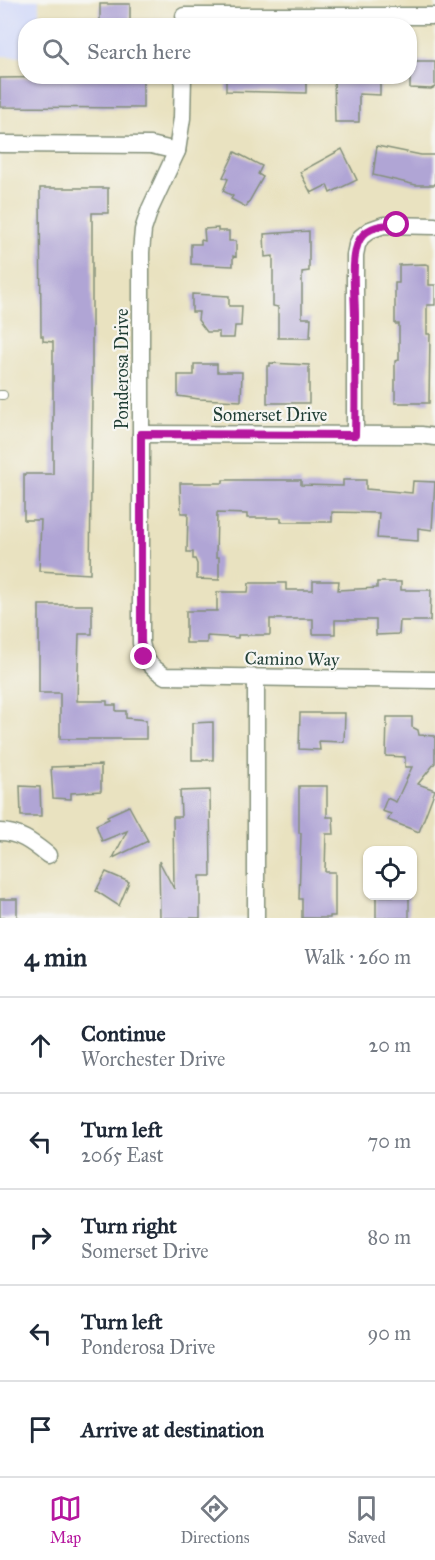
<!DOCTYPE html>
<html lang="en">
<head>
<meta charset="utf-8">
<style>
	:root { --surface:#fff; --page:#f2f2f3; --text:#1f2937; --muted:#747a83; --line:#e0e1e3; --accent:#b5179e }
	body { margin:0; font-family:"IM FELL Great Primer",serif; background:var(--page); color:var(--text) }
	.controls { position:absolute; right:18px; bottom:18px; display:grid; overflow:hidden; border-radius:12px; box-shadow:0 2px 4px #0004 }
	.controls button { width:54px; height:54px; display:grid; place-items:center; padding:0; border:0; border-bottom:2px solid var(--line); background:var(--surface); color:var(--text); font:30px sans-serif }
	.stop { position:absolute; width:18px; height:18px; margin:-14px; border:4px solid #b5179e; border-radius:50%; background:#fff }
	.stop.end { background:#b5179e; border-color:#fff; box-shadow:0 2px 6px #0008 }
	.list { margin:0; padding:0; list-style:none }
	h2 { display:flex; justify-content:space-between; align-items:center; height:78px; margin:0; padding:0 24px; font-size:26px }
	h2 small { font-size:20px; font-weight:400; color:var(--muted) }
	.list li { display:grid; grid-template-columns:39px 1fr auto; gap:18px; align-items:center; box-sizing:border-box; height:96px; padding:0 24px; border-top:2px solid var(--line) }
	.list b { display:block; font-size:22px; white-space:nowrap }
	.list p { margin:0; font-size:20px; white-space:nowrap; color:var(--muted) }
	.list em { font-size:20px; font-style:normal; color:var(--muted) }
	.icon { flex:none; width:33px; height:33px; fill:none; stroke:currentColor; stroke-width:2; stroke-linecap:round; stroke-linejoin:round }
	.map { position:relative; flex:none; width:435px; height:918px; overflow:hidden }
	.search { position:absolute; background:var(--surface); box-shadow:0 2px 4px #0004; left:18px; right:18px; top:18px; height:66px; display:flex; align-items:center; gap:15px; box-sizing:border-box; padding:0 21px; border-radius:24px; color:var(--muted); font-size:22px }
	.sheet { height:558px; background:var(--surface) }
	nav { display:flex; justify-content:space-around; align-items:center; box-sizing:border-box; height:84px; border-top:2px solid var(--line); background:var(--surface); font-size:16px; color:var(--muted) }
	nav a { display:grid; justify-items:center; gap:3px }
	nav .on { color:var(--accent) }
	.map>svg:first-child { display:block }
	.built { fill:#d2d9f9 }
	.building { fill:#b0a5d5 }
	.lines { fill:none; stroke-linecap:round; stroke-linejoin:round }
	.service-casing { stroke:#84907a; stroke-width:10 }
	.minor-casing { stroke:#84907a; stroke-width:19 }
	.service { stroke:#fff; stroke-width:8 }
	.minor { stroke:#fff; stroke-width:16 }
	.route { stroke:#b5179e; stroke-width:8 }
	.labels { text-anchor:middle; stroke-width:4.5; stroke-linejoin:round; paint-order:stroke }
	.street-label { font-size:18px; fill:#1f3d34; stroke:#f6f6f2 }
</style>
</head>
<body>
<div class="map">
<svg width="435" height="918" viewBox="0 0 435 918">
	<rect width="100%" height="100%" fill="#f6f6f2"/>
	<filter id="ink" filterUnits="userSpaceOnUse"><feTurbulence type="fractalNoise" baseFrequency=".0167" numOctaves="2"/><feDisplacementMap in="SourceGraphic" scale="12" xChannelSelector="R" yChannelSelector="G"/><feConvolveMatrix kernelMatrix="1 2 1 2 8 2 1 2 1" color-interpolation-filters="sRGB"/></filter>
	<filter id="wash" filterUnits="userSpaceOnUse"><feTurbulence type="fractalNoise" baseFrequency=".008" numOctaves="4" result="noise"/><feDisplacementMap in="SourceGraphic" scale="24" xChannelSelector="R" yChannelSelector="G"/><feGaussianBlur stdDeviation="1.35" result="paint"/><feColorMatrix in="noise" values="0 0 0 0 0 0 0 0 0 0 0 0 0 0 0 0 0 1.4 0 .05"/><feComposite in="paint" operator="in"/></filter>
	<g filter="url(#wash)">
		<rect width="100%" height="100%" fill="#e9e2c0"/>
		<polygon class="built" points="0,0 39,0 39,25 26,26 25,57 0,56"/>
		<g id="blocks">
			<g class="building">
				<polygon points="100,4 130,4 130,20 122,26 100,26"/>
				<polygon points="410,61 435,61 435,87 431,89 410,88"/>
				<polygon points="143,76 143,108 0,107 0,78"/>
				<polygon points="226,76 306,76 306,93 226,91"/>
				<polygon points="334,76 380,76 380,95 359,94 359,122 335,122"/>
				<polygon points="377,146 421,155 435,155 435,185 416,185 373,175"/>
				<polygon points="342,149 357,180 330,193 327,185 311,193 300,172"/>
				<polygon points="235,152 262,166 258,174 263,177 246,207 231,199 233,196 223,191 228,179 223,177"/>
				<polygon points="40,188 108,188 108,213 92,213 92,399 90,574 39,571 41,520 24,520 24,474 53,474 53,342 43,341 43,336 41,336"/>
				<polygon points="218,228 218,231 229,231 229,241 236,241 236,257 233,256 233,266 191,264 191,244 201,244 201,240 205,241 204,229"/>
				<polygon points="309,231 309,271 302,272 302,318 311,318 310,338 278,338 278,307 273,306 273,256 265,257 264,234"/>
				<polygon points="425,264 429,265 429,285 435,285 435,305 427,305 427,334 430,334 429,403 395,403 395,361 399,360 399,324 395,324 395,283 399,283 399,265"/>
				<polygon points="192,294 229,296 229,306 242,306 241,326 235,326 234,338 219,338 219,332 207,332 198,320 199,312 192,312"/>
				<polygon points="270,363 309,365 309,403 267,403 267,366 270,366"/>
				<polygon points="194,364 217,364 217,372 242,372 241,401 199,399 178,396 178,375 194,375"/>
				<polygon points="223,480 301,480 301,485 343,486 343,480 366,480 366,489 412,493 413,481 435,482 432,530 418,528 418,541 377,538 379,513 332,512 332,522 281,522 281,518 247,518 247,514 217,513 216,557 219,557 219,580 197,579 197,564 195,559 193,559 193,552 187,552 188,513 181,513 180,483 223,483"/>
				<polygon points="313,581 339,581 338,590 377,588 377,582 401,582 401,590 431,590 430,621 400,621 399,634 376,635 376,620 335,620 335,634 313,634 313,619 270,619 270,635 238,635 238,638 207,636 207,643 186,643 186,611 217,611 217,592 248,592 249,583 286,583 286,590 313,590"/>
				<polygon points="39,605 92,605 92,634 79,634 77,701 107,701 107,705 116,705 116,711 126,711 126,718 146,720 146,739 60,739 60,693 39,693"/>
				<polygon points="300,713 345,713 344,742 319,741 320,750 299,749"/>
				<polygon points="387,717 412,717 412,727 418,730 419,735 435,736 435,763 418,784 435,790 419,832 388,820 391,814 382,811 387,798 396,802 412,767 405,767 405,757 386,756"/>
				<polygon points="213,722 213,760 192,760 192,723"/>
				<polygon points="101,765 101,791 71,793 71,799 53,798 51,767"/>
				<polygon points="20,786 40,787 41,816 21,816"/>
				<polygon points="299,786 327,786 327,817 333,817 334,834 326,834 325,872 335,872 335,916 330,916 330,918 302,918 302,899 299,899 301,833 299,833"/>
				<polygon points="210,790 211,876 200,876 200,918 160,918 159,861 174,889 173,817 181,817 180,791"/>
				<polygon points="129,806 148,841 113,858 127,831 102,841 96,825 109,819 107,816"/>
				<polygon points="106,872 129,882 119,906 96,891"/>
				<rect x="376" y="896" width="33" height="22"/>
				<rect x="0" y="899" width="17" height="19"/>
			</g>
		</g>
	</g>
	<g filter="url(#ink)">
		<use href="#blocks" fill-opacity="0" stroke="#84907a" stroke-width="1.5"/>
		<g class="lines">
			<g class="service-casing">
				<polyline id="service" points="0,395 3,395"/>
			</g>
			<g class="minor-casing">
				<g id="minor">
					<polyline points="184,16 435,16"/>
					<path d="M183 76 182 118 177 151 150 209 143 230 141 252V643C145 661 149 666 165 676L435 680"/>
					<polyline points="0,144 151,145 177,151"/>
					<polyline points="141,434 421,435 435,437"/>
					<polyline points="355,435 355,255 357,245 361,237 370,230 384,225 435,226"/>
					<path d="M0 832C20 832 34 844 48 855"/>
					<polyline points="256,918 256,678"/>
				</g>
			</g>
			<use href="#service" class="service"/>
			<use href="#minor" class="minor"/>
		</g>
	</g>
	<g class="lines" filter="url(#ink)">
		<path class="route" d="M144 657 141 642V434L355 435C356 396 355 356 355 316 355 296 350 255 360 239 368 226 383 225 397 225"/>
	</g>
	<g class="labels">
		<g class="street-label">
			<text transform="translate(122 369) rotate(-90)" y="6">Ponderosa Drive</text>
			<text x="270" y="421">Somerset Drive</text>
			<text transform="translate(292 659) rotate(1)" y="6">Camino Way</text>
		</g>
	</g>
</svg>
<div class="controls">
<button><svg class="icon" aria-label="locate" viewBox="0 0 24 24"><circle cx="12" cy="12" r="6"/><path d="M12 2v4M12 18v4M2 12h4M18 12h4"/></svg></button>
</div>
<div class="stop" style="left:397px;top:225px"></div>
<div class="stop end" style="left:144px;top:657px"></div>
<div class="search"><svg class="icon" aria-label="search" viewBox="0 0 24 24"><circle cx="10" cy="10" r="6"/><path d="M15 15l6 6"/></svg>Search here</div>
</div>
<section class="sheet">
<h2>4 min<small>Walk · 260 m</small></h2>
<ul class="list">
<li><svg class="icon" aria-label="ahead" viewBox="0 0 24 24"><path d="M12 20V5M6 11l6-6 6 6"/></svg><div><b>Continue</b><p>Worchester Drive</p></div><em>20 m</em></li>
<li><svg class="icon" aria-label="left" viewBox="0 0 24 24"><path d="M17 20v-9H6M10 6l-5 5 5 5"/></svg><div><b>Turn left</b><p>2065 East</p></div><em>70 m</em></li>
<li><svg class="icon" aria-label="right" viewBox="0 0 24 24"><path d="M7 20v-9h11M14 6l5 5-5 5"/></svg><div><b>Turn right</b><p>Somerset Drive</p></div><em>80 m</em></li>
<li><svg class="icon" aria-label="left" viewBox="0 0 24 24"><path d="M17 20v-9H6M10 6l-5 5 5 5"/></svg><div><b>Turn left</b><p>Ponderosa Drive</p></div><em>90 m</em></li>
<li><svg class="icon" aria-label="arrive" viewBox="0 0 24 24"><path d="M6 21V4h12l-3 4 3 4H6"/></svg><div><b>Arrive at destination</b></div></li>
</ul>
</section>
<nav>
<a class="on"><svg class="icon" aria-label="map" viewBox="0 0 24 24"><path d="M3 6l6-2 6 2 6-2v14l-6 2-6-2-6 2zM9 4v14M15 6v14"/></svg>Map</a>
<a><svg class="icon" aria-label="directions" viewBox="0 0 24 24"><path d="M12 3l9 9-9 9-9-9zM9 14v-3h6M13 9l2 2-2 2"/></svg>Directions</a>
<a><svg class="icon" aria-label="saved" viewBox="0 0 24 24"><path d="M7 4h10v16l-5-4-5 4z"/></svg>Saved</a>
</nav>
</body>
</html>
